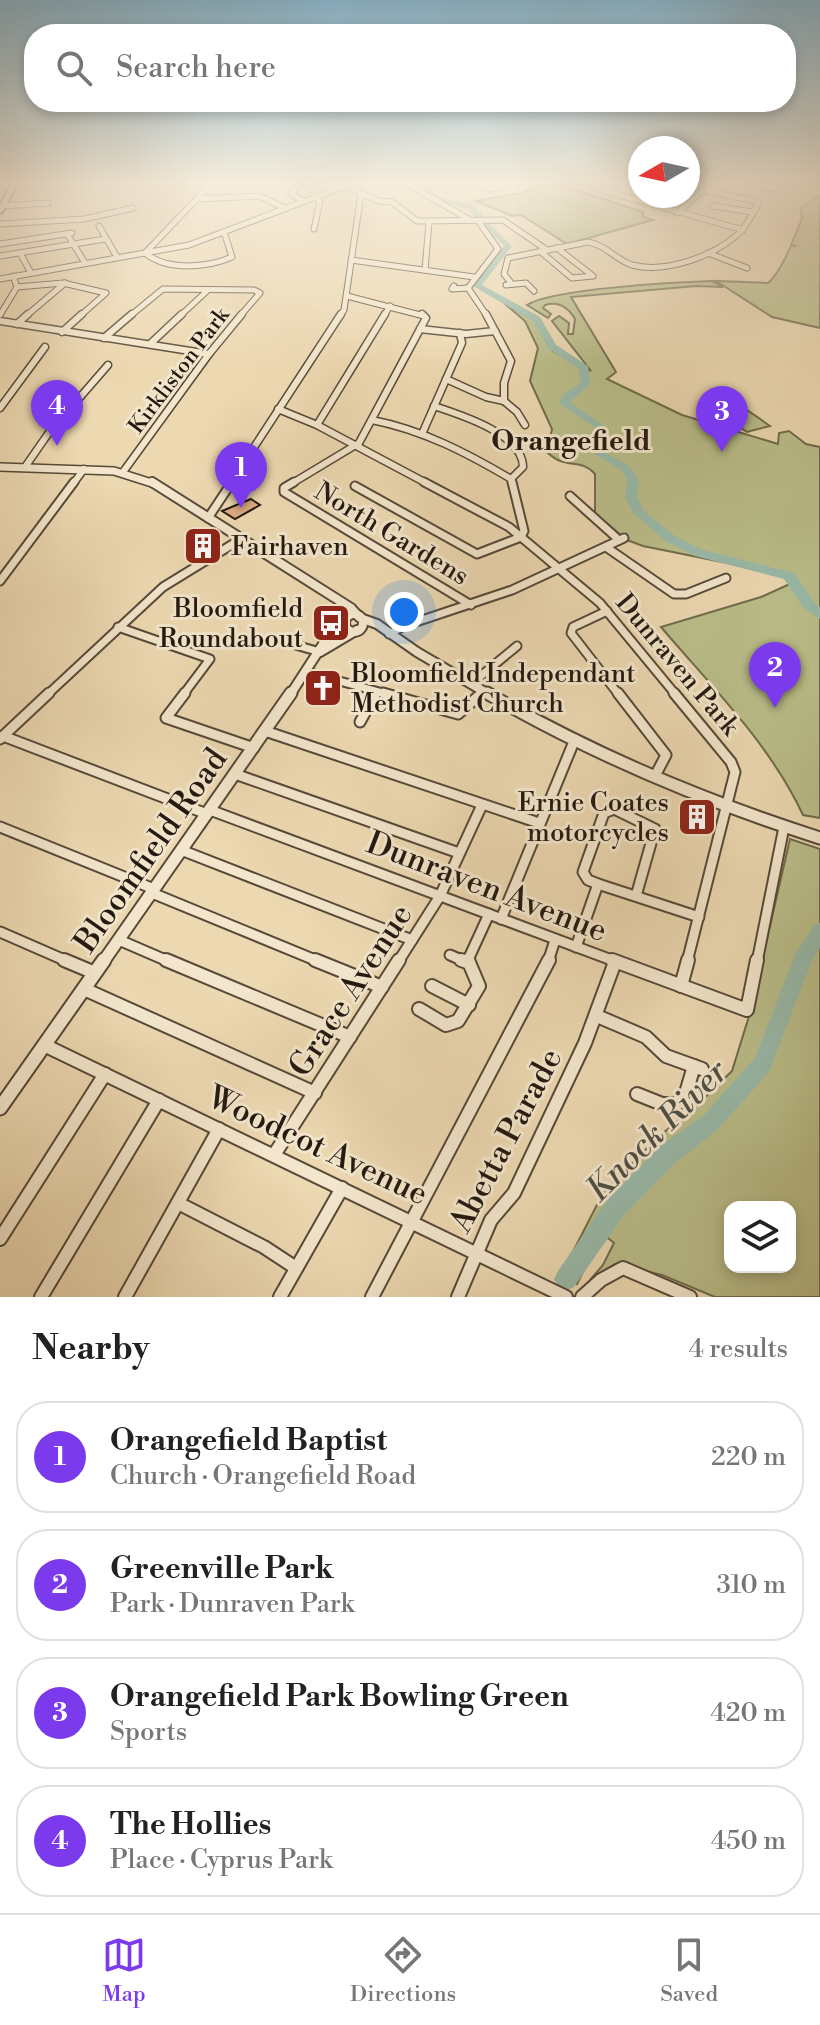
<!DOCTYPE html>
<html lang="en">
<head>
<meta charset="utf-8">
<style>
	:root { --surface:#fff; --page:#f2f2f2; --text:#222; --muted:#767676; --line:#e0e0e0; --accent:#7c3aed }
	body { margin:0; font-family:"Libre Bodoni",serif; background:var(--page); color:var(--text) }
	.controls { position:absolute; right:24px; bottom:24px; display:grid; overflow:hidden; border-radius:16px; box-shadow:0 4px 12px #0003 }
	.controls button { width:72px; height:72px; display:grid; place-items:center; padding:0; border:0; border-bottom:2px solid var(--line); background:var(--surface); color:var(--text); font:40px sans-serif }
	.compass { position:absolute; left:628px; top:136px; width:72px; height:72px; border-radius:50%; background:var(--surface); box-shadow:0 4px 12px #0003; rotate:261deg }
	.you { position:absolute; left:404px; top:612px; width:28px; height:28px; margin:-20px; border:6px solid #fff; border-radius:50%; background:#1a73e8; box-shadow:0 0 0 12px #1a73e833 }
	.badge { display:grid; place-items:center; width:52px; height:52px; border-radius:50%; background:var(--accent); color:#fff; font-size:26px; font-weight:700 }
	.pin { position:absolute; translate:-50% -66px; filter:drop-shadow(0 2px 4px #0008) }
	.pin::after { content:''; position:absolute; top:42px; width:28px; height:24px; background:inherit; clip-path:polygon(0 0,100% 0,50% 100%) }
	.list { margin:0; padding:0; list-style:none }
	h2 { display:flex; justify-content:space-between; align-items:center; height:104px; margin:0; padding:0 32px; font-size:34px }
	h2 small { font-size:26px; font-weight:400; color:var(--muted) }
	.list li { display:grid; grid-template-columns:52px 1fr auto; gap:24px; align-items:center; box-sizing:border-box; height:112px; margin:0 16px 16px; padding:0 16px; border:2px solid var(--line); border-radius:32px }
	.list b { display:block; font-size:30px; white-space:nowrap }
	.list p { margin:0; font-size:26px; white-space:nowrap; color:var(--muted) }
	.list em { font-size:26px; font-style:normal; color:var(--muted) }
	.icon { flex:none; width:44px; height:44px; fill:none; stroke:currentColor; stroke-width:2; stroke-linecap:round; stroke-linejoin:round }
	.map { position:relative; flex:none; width:820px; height:1297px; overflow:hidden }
	.search { position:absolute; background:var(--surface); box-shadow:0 4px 12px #0003; left:24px; right:24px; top:24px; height:88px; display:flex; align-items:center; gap:20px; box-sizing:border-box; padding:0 28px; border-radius:32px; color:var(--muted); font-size:30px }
	.sheet { height:616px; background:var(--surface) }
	nav { display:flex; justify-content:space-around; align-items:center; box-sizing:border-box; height:112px; border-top:2px solid var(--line); background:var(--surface); font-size:22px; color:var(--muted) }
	nav a { display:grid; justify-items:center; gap:4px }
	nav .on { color:var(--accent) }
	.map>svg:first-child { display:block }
	.green { fill:#babe8a; stroke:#6f6c4d; stroke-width:2; fill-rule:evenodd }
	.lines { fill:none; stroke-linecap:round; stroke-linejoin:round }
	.river { fill:#99baaa; fill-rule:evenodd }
	.building { fill:#e0ad83; stroke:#241910; stroke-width:2 }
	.minor-far4-casing { stroke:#564938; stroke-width:7 }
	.minor-far3-casing { stroke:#564938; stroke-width:9 }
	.minor-far2-casing { stroke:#564938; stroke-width:11 }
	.minor-far1-casing { stroke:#564938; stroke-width:13 }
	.minor-casing { stroke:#564938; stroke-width:16 }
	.tertiary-far4-casing { stroke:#564938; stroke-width:7 }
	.tertiary-far3-casing { stroke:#564938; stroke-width:10 }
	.tertiary-far2-casing { stroke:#564938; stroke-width:12 }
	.tertiary-far1-casing { stroke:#564938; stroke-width:15 }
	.tertiary-casing { stroke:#564938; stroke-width:17 }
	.primary-casing { stroke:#241910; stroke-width:4 }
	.minor-far4 { stroke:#f3e6cc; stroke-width:5 }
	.minor-far3 { stroke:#f3e6cc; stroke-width:6 }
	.minor-far2 { stroke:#f3e6cc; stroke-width:7 }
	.minor-far1 { stroke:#f3e6cc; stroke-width:9 }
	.minor { stroke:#f3e6cc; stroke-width:12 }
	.tertiary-far4 { stroke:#f3e6cc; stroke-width:5 }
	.tertiary-far3 { stroke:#f3e6cc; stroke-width:7 }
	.tertiary-far2 { stroke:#f3e6cc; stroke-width:8 }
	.tertiary-far1 { stroke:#f3e6cc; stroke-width:11 }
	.tertiary { stroke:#f3e6cc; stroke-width:13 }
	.primary { fill:#ecd8b1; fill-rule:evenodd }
	.labels { text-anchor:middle; stroke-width:6; stroke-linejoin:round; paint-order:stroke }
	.far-street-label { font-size:22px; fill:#241910; stroke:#f3e6cc }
	.street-label { font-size:26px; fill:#241910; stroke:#f3e6cc }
	.poi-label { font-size:26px; fill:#241910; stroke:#f3e6cc; text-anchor:start }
	.far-district-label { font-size:28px; font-weight:bold; fill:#241910; stroke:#f3e6cc }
	.near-street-label { font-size:32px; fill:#241910; stroke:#f3e6cc }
	.near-water-label { font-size:34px; font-style:italic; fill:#4d5146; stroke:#f3e6cc }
</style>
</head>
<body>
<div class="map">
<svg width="820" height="1297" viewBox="0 0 820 1297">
	<rect width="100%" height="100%" fill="#ecd8b1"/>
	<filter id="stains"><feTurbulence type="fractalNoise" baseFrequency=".0025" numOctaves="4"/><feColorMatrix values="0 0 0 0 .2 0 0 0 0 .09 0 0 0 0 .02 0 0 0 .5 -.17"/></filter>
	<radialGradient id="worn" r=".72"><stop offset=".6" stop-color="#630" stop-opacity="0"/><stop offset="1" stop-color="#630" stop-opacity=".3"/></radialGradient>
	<g class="green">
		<polygon points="553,183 644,212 642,216 653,220 567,244 521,215 512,216 476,201 521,193"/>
		<path d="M820 195V328L772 317 716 281 768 283C778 275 786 257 791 246H797L791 245 802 219 801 208Z"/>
		<path d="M712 281 723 287 696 286 571 297 616 372 607 379 682 415 778 444 779 433 789 431 806 444 820 447V818L803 815C770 744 711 686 661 627L761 597 792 583 776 573 643 546 627 540 595 514V474C580 457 566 471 547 452L552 429 530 381 538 348 525 321 505 304 536 321 553 351 591 371 552 321 559 316 569 323 568 334H573L575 319C568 307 558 301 545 305L543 308 551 314 548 318 527 305C551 289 677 282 712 281Z"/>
		<polygon points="740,405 770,426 747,432 718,412"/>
		<path d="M790 839 820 849V1297H715L662 1275 615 1264 590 1280 603 1265 614 1243 602 1233 577 1284 561 1275 603 1193 657 1138 695 1107 732 1071 750 1013ZM730 1207H790V1267H730Z"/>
	</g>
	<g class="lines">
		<g class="river">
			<polygon points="416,183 424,183 442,198 472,204 487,220 480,222 466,208 437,202"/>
			<polygon points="487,222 512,246 482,285 540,317 556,345 588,366 590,384 570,402 606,427 593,445 629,466 639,480 637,497 644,511 675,536 703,550 794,573 814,602 820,607 820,619 804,608 784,579 695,556 667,542 633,513 625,497 627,480 621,470 581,446 595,428 559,403 563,395 580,383 579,369 549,349 533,321 473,286 504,246 483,224"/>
			<polygon points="820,923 820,948 810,965 769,1072 718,1129 674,1164 624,1215 574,1287 566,1291 558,1287 554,1279 558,1271 608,1199 658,1148 704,1115 755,1058 795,955 814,925"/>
		</g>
	</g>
	<polygon class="building" points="251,499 260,505 235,519 222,511"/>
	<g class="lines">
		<g class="minor-far4-casing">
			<g id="minor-far4">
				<polyline points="301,183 291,194 303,201"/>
				<polyline points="406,183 470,220"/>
				<polyline points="472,183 492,189 518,183"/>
				<polyline points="600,183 591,187 743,230"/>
				<polyline points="688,183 708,187"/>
				<polyline points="736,183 786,190"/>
				<polyline points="343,186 379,201 392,202 417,221 503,220 547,250"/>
				<polyline points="0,187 13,186"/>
				<polyline points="196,199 259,196 285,208"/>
				<polyline points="2,206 48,203"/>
				<polyline points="713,206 753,212"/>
				<polyline points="677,213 711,183"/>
				<polyline points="479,222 498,249 468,288 487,316"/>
				<polyline points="0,224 84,219 133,208"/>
				<polyline points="99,226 117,257"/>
				<polyline points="314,229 320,201 315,197"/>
				<polyline points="67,234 85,263"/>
				<polyline points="0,244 72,233"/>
				<polyline points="540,251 572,278 593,276 557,248"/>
				<polyline points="20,253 31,273"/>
				<path d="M145 253C167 271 207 268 232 257L224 232"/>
				<polyline points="708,253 747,268"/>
				<polyline points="0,256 105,239"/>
				<polyline points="351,260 474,277"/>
				<polyline points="425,270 429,222"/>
				<path d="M512 284 504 274 508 258 588 242C606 245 616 260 632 265 665 274 714 256 738 234 748 225 753 213 759 202L706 191"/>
				<polyline points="506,285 526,283 534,291"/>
				<polyline points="454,286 452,289 468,288"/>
				<polyline points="17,287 63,283 106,293 80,316"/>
				<polyline points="347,296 424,316"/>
				<polyline points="0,315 17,287 13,276"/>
				<polyline points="26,316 65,283"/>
				<polyline points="130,316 163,289 254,290 260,293 240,316"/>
				<polyline points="180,316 208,290"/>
				<polyline points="340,316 344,310 361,194"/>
				<polyline points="384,316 390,306"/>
			</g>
		</g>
		<g class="minor-far3-casing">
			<g id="minor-far3">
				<polyline points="486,314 511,361 504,383 504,401 517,412 525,425"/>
				<polyline points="0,321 209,354"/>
				<polyline points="17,324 28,314"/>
				<polyline points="420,329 466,334 495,331"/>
				<polyline points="62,332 82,314"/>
				<polyline points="104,338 132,314"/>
				<polyline points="150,344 182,314"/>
				<polyline points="446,379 486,397 504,401"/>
				<path d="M434 406C461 415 523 434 523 467L511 479"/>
				<polyline points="0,408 45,347"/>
				<polyline points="278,409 317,425 428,484"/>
				<path d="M372 420C423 430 467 453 511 479L512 484"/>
				<polyline points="317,425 385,314"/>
				<polyline points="422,434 462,343 460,333"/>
				<polyline points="25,467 48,434 108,365"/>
				<polyline points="123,472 209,354 242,314"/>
				<polyline points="73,484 84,469"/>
				<polyline points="230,484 341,314"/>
				<polyline points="291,484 359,443 426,318 422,314"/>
			</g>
		</g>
		<g class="minor-far2-casing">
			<g id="minor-far2">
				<polyline points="294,482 284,488 284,492 471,605"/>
				<polyline points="424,482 509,527 600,603 676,695"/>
				<polyline points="355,486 477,554 521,537 524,531 512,482"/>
				<polyline points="570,496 619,540"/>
				<polyline points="208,518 232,482"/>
				<polyline points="606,547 674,594 686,594 726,578"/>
				<polyline points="0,581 74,482"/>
				<polyline points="607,611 573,627 571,633 619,695"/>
				<polyline points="118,627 210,659 183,695"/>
				<polyline points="389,634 404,626 512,590 624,538"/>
				<polyline points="271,638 320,652"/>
				<polyline points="307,672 390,695"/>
				<polyline points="471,684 517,646"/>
				<polyline points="47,695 163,587 241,539"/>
				<polyline points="375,695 377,692"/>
				<polyline points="480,695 483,692"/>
			</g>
		</g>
		<g class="minor-far1-casing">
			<g id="minor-far1">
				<polyline points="185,693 166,718 254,748"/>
				<polyline points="383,693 458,714 482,693"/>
				<polyline points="618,693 666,755 655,776"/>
				<polyline points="674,693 731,762 735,772 687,962"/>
				<polyline points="360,722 376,693"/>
				<polyline points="265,731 539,823"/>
				<polyline points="3,736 207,814"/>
				<polyline points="0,739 49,693"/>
				<polyline points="235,774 459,853"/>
				<polyline points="210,810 617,962"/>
				<polyline points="0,827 154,889"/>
				<polyline points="181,850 412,940"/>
				<polyline points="598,884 588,880 583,872 604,813 614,809 655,829 636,896"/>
				<polyline points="152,893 320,962"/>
				<polyline points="501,919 575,739"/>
				<polyline points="0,932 69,962"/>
				<polyline points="119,940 170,962"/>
				<polyline points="576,947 598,884 699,917"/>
				<polyline points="450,955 466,962"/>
				<polyline points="398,962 440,896 482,805"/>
				<polyline points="467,962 489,914"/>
				<polyline points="548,962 555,940"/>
				<polyline points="757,962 784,827"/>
			</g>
		</g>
		<g class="minor-casing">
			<g id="minor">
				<polyline points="64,960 95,973"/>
				<polyline points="166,960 350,1037"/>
				<polyline points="315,960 382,987"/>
				<polyline points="461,960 467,962"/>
				<polyline points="612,960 747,1010 757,960"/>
				<polyline points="432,986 469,1005"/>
				<polyline points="681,986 688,960"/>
				<polyline points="84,989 315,1093"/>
				<polyline points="419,1009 446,1025 458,1021 479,986 468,960"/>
				<polyline points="597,1016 646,1037 666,1056 702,1069"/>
				<polyline points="44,1045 566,1297"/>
				<polyline points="637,1094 662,1104 677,1104 686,1093 694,1066"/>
				<polyline points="274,1155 399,960"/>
				<polyline points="178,1203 264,1247 296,1268"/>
				<polyline points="0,1239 105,1074"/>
				<polyline points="41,1297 159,1100"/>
				<polyline points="125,1297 219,1129"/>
				<polyline points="280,1297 342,1188"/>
				<polyline points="372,1297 549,960"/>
				<polyline points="458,1297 491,1220 514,1193 585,1043 615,962"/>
				<polyline points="582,1297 601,1280 623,1268 690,1297"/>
			</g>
		</g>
		<g class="tertiary-far4-casing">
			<g id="tertiary-far4">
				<polyline points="145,253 212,183"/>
				<polyline points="0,279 189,245 353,183"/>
			</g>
		</g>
		<g class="tertiary-far3-casing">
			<polyline id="tertiary-far3" points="0,467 114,471 155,484"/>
		</g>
		<g class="tertiary-far2-casing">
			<g id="tertiary-far2">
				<polyline points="152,482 351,608 359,617"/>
				<circle cx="354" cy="623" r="9"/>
				<polyline points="363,619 377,624 417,652 490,695"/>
				<polyline points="320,652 357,630"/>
				<polyline points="290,695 325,641 343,623"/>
			</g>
		</g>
		<g class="tertiary-far1-casing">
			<g id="tertiary-far1">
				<path d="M487 693C592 754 704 801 820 838"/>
				<polyline points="103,962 291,693"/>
			</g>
		</g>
		<g class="tertiary-casing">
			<polyline id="tertiary" points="0,1108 104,960"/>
		</g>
		<g class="primary-casing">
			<polygon id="primary" points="12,183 18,183 3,211 0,213 0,205"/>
		</g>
		<use href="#minor-far4" class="minor-far4"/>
		<use href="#minor-far3" class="minor-far3"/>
		<use href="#minor-far2" class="minor-far2"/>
		<use href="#minor-far1" class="minor-far1"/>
		<use href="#minor" class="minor"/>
		<use href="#tertiary-far4" class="tertiary-far4"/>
		<use href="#tertiary-far3" class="tertiary-far3"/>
		<use href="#tertiary-far2" class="tertiary-far2"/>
		<use href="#tertiary-far1" class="tertiary-far1"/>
		<use href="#tertiary" class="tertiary"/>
		<use href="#primary" class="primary"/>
	</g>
	<linearGradient id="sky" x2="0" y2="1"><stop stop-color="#88b6cf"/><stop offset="0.5" stop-color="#f6eddc"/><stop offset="1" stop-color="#f6eddc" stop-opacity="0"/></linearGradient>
	<rect width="820" height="364" fill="url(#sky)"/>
	<defs>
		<g id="building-square" transform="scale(2)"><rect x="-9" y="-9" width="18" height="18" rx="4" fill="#8f2418" stroke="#f3e6cc"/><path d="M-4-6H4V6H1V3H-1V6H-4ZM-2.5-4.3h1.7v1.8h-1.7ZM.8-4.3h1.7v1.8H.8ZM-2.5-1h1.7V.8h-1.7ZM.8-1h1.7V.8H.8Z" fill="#fff"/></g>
		<g id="bus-square" transform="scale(2)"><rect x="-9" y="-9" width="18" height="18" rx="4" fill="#8f2418" stroke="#f3e6cc"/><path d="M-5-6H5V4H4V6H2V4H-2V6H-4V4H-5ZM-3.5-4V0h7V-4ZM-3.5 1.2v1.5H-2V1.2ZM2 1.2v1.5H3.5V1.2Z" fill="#fff"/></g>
		<g id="church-square" transform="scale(2)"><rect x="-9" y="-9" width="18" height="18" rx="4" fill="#8f2418" stroke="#f3e6cc"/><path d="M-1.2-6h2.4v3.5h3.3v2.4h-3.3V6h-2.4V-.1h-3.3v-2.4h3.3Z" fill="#fff"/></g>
	</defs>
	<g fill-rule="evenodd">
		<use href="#building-square" x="203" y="546"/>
		<use href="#bus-square" x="331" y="623"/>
		<use href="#church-square" x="323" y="688"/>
		<use href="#building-square" x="697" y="817"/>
	</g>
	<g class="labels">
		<g class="far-street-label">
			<text transform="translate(178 370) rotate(-53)" y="8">Kirkliston Park</text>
		</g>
		<g class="street-label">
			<text transform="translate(392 533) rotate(31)" y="9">North Gardens</text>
			<text transform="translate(678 664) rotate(50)" y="9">Dunraven Park</text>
		</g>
		<g class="poi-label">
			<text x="231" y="555">Fairhaven</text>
			<text x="303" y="617" text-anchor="end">Bloomfield<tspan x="303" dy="30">Roundabout</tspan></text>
			<text x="351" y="682">Bloomfield Independant<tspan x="351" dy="30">Methodist Church</tspan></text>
			<text x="669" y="811" text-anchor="end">Ernie Coates<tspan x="669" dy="30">motorcycles</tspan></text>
		</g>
		<g class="far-district-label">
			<text x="571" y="450">Orangefield</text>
		</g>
		<g class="near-street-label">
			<text transform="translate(150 850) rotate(-55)" y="11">Bloomfield Road</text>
			<text transform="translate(487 886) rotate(21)" y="11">Dunraven Avenue</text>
			<text transform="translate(350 990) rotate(-57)" y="11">Grace Avenue</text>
			<text transform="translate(505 1140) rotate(-62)" y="11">Abetta Parade</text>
			<text transform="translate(318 1145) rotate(25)" y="11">Woodcot Avenue</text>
		</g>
		<g class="near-water-label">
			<text transform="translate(656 1130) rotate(-45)" y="12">Knock River</text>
		</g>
	</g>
	<rect width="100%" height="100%" filter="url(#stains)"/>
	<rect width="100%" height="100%" fill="url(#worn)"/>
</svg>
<div class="controls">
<button><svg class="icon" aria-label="layers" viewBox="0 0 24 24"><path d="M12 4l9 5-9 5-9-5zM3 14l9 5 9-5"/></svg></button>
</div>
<svg class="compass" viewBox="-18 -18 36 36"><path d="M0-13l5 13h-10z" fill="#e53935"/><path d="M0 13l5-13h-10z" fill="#767676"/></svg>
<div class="you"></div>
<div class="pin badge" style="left:241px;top:508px">1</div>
<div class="pin badge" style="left:775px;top:708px">2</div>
<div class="pin badge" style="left:722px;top:452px">3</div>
<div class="pin badge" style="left:57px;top:446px">4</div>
<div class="search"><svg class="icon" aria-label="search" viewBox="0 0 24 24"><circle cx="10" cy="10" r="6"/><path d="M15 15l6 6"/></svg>Search here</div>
</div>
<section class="sheet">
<h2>Nearby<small>4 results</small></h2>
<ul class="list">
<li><span class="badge">1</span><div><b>Orangefield Baptist</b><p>Church · Orangefield Road</p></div><em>220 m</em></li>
<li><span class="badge">2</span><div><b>Greenville Park</b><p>Park · Dunraven Park</p></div><em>310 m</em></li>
<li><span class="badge">3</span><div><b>Orangefield Park Bowling Green</b><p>Sports</p></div><em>420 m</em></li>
<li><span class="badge">4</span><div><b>The Hollies</b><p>Place · Cyprus Park</p></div><em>450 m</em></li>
</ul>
</section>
<nav>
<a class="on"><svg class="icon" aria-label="map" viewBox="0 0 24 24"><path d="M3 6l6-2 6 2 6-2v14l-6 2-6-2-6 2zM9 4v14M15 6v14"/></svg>Map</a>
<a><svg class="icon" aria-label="directions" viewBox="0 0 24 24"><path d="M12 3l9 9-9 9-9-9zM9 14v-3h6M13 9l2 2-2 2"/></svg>Directions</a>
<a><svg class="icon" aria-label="saved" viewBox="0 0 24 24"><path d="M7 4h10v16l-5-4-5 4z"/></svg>Saved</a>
</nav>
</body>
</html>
